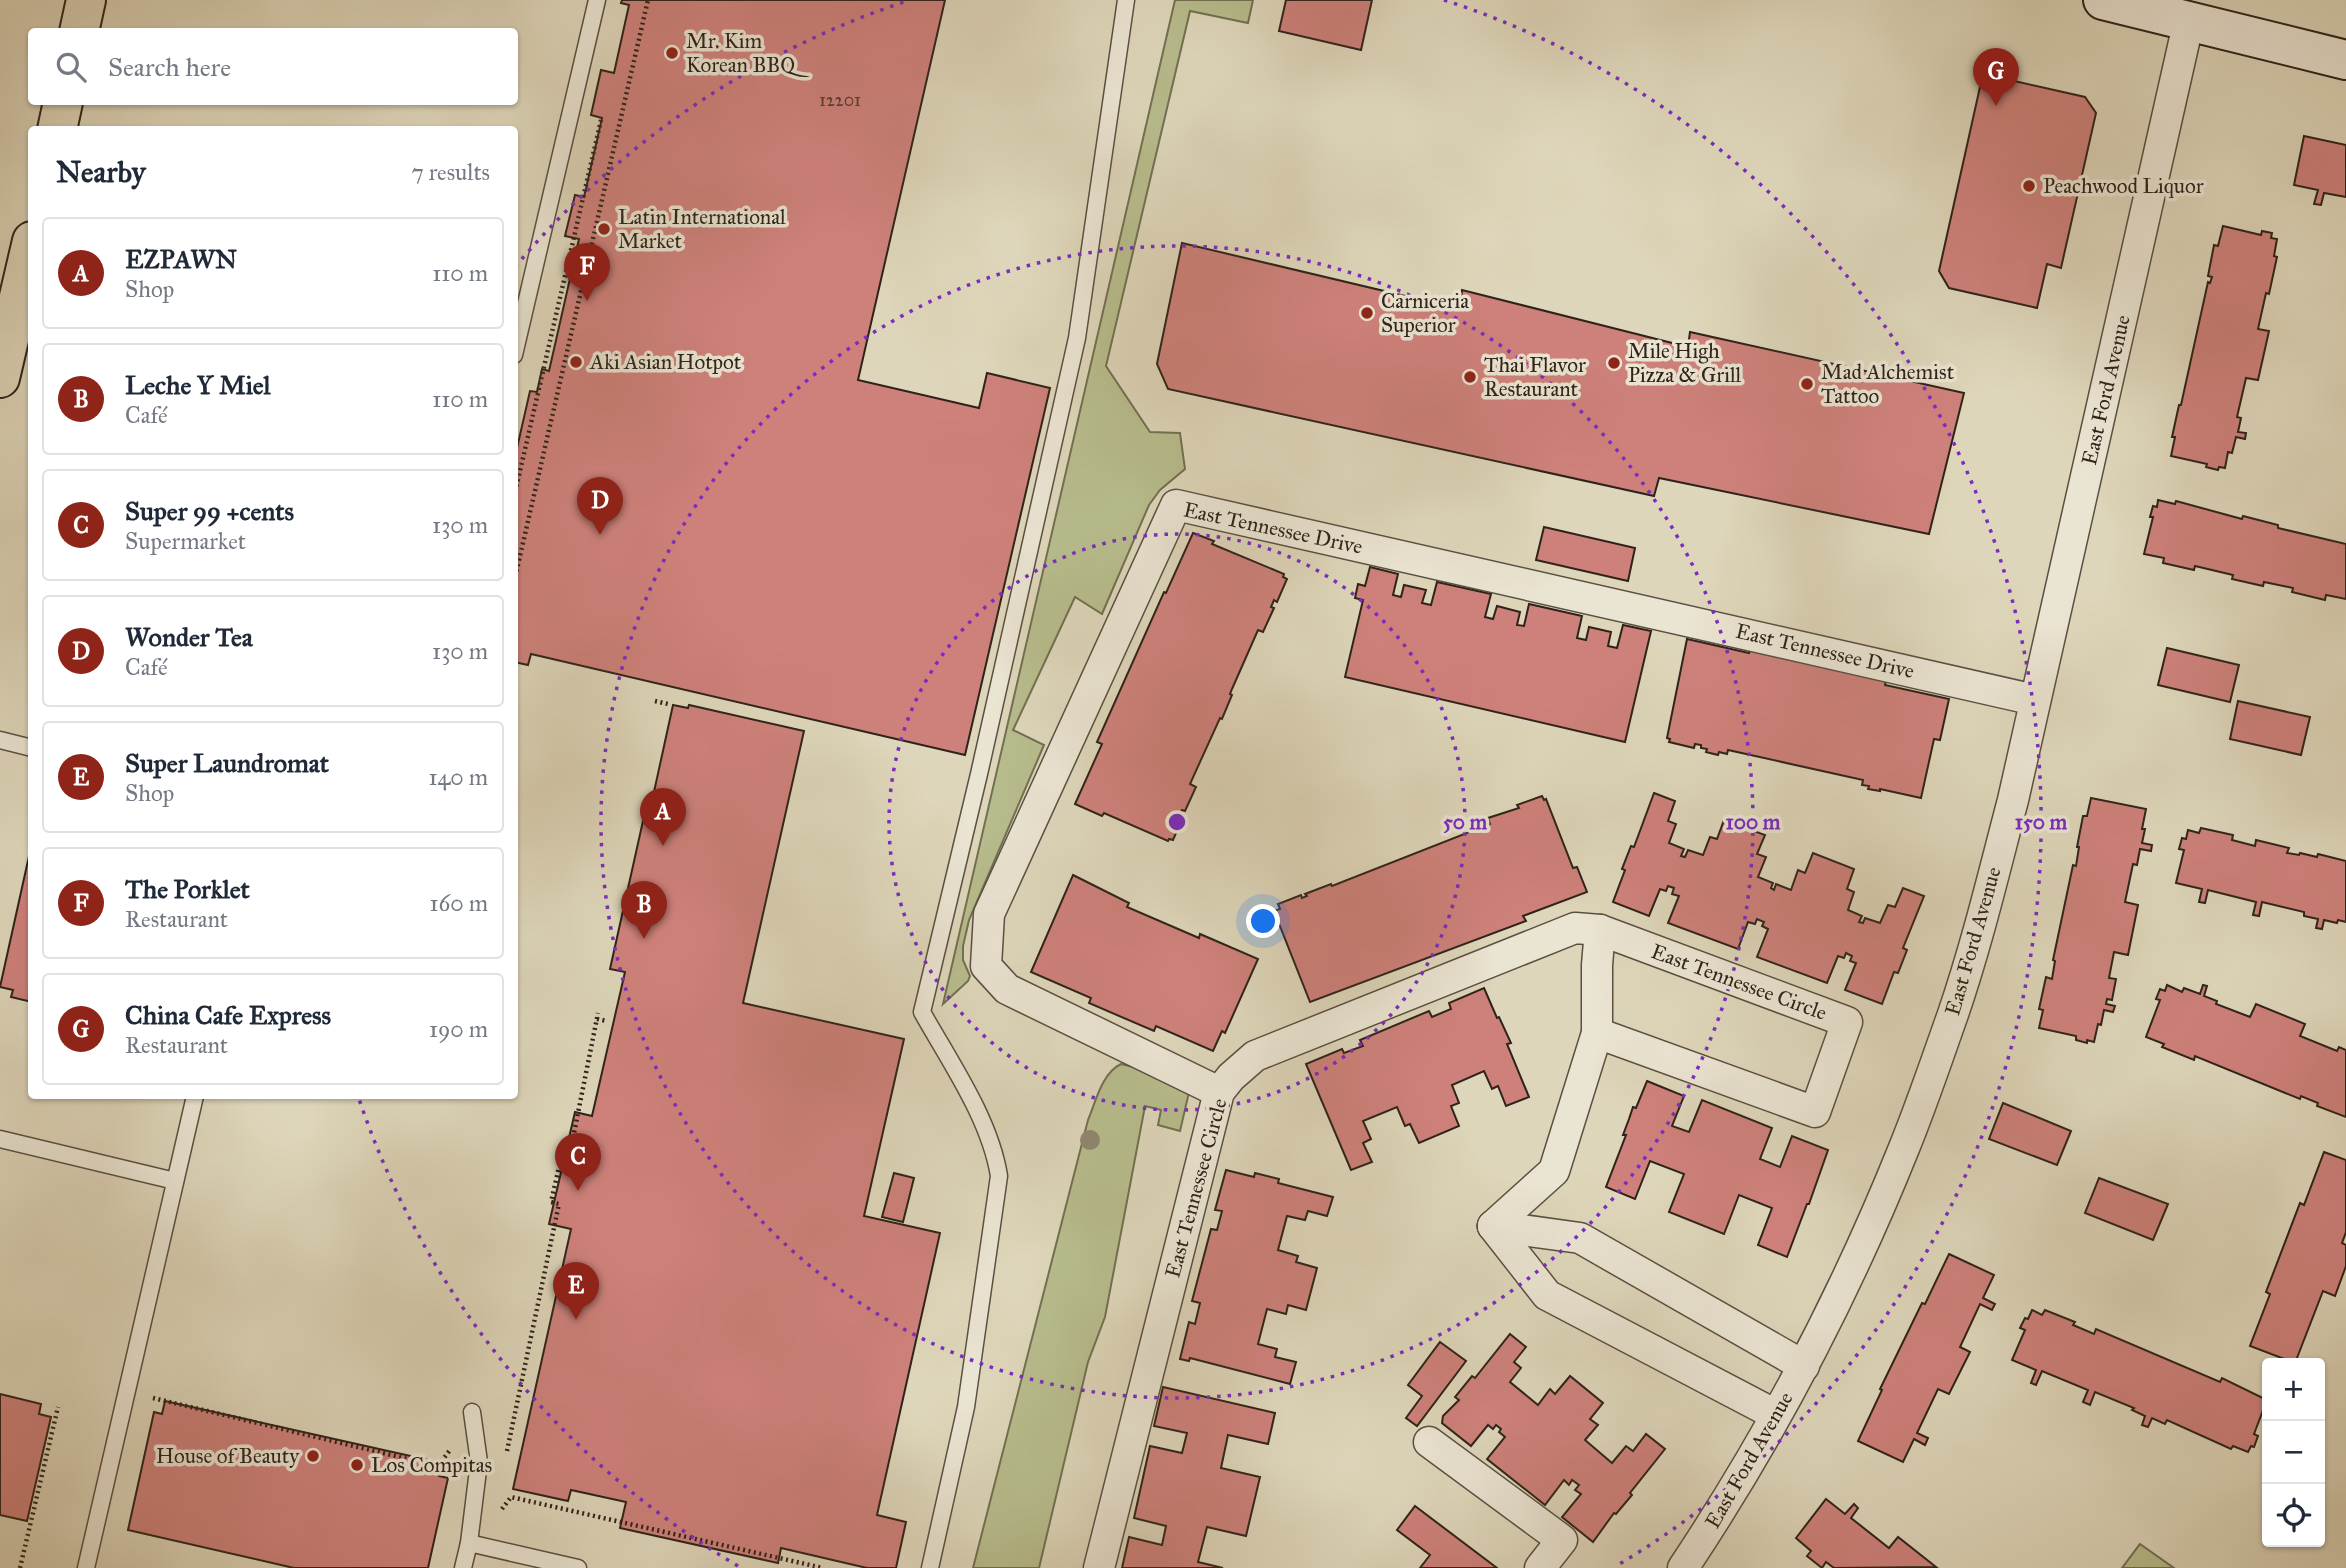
<!DOCTYPE html>
<html lang="en">
<head>
<meta charset="utf-8">
<style>
	:root { --surface:#fff; --page:#f6f6f7; --text:#1f2937; --muted:#747a83; --line:#e0e1e3; --accent:#8f2418 }
	body { margin:0; font-family:"IM FELL Great Primer",serif; background:var(--page); color:var(--text) }
	.controls { position:absolute; right:21px; bottom:21px; display:grid; overflow:hidden; border-radius:7px; box-shadow:0 2px 5px #0004 }
	.controls button { width:63px; height:63px; display:grid; place-items:center; padding:0; border:0; border-bottom:2px solid var(--line); background:var(--surface); color:var(--text); font:35px sans-serif }
	.you { position:absolute; left:1264px; top:922px; width:24px; height:24px; margin:-18px; border:5px solid #fff; border-radius:50%; background:#1a73e8; box-shadow:0 0 0 10px #1a73e833 }
	.badge { display:grid; place-items:center; width:46px; height:46px; border-radius:50%; background:var(--accent); color:#fff; font-size:23px; font-weight:700 }
	.pin { position:absolute; translate:-50% -58px; filter:drop-shadow(0 2px 4px #0008) }
	.pin::after { content:''; position:absolute; top:37px; width:24px; height:21px; background:inherit; clip-path:polygon(0 0,100% 0,50% 100%) }
	.list { margin:0; padding:0; list-style:none }
	h2 { display:flex; justify-content:space-between; align-items:center; height:91px; margin:0; padding:0 28px; font-size:30px }
	h2 small { font-size:23px; font-weight:400; color:var(--muted) }
	.list li { display:grid; grid-template-columns:46px 1fr auto; gap:21px; align-items:center; box-sizing:border-box; height:112px; margin:0 14px 14px; padding:0 14px; border:2px solid var(--line); border-radius:7px }
	.list b { display:block; font-size:26px; white-space:nowrap }
	.list p { margin:0; font-size:23px; white-space:nowrap; color:var(--muted) }
	.list em { font-size:23px; font-style:normal; color:var(--muted) }
	.icon { flex:none; width:38px; height:38px; fill:none; stroke:currentColor; stroke-width:2; stroke-linecap:round; stroke-linejoin:round }
	.map { position:relative; flex:none; width:2346px; height:1568px; overflow:hidden }
	.search { position:absolute; background:var(--surface); box-shadow:0 2px 5px #0004; left:28px; top:28px; width:490px; height:77px; display:flex; align-items:center; gap:18px; box-sizing:border-box; padding:0 24px; border-radius:7px; color:var(--muted); font-size:26px }
	.panel { position:absolute; background:var(--surface); box-shadow:0 2px 5px #0004; left:28px; top:126px; width:490px; height:973px; border-radius:7px }
	.map>svg:first-child { display:block }
	.green { fill:#b7bc8c; stroke:#727053; stroke-width:2 }
	.building { fill:#ce817b; stroke:#2e231a; stroke-width:2 }
	.lines { fill:none; stroke-linecap:round; stroke-linejoin:round }
	.lane-casing { stroke:#5a5042; stroke-width:19 }
	.street-casing { stroke:#5a5042; stroke-width:33 }
	.secondary-casing { stroke:#2e231a; stroke-width:42 }
	.primary-casing { stroke:#2e231a; stroke-width:42 }
	.path { stroke:#2e231a; stroke-width:4.5; stroke-dasharray:2 3.5; stroke-linecap:butt }
	.lane { stroke:#eae4d2; stroke-width:16 }
	.street { stroke:#eae4d2; stroke-width:30 }
	.secondary { stroke:#eae4d2; stroke-width:38 }
	.primary { stroke:#ded6ba; stroke-width:38 }
	.tree { fill:#908871 }
	.ring { fill:none; stroke:#7b2cbf; stroke-width:3.5; stroke-dasharray:3.5 7 }
	.poi-dot { fill:#8f2418; stroke:#eae4d2; stroke-width:2.5 }
	.labels { text-anchor:middle; stroke-width:7; stroke-linejoin:round; paint-order:stroke }
	.number-label { font-size:18px; fill:#563a32 }
	.poi-label { font-size:21px; fill:#2e231a; stroke:#eae4d2; text-anchor:start }
	.street-label { font-size:21px; fill:#2e231a; stroke:#eae4d2 }
	.centre { fill:#7b2cbf; stroke:#eae4d2; stroke-width:3.5 }
	.ring-label { font-size:21px; text-anchor:middle; font-weight:bold; fill:#7b2cbf; stroke:#eae4d2; stroke-width:7; stroke-linejoin:round; paint-order:stroke }
</style>
</head>
<body>
<div class="map">
<svg width="2346" height="1568" viewBox="0 0 2346 1568">
	<rect width="100%" height="100%" fill="#ded6ba"/>
	<filter id="stains"><feTurbulence type="fractalNoise" baseFrequency=".00286" numOctaves="4"/><feColorMatrix values="0 0 0 0 .2 0 0 0 0 .09 0 0 0 0 .02 0 0 0 .5 -.17"/></filter>
	<radialGradient id="worn" r=".72"><stop offset=".6" stop-color="#630" stop-opacity="0"/><stop offset="1" stop-color="#630" stop-opacity=".3"/></radialGradient>
	<g class="green">
		<polygon points="1175,0 1253,0 1248,23 1190,11 1106,366 1150,432 1180,433 1185,469 1160,490 1149,505 1102,614 1075,597 1013,730 1044,745 969,920 963,946 963,960 970,976 968,981 943,1004"/>
		<path d="M1121 1064 1175 1077 1190 1088 1180 1131 1158 1125 1161 1110 1145 1106 1105 1317 1088 1362 1039 1568H973L1088 1120C1096 1101 1102 1073 1121 1064Z"/>
		<polygon points="2140,1544 2174,1568 2122,1568"/>
	</g>
	<g class="building">
		<polygon points="622,0 945,0 858,380 979,408 987,373 1050,388 965,755 531,654 528,665 514,662 514,461 530,391 537,392 542,369 549,371 579,239 565,236 575,195 584,197 602,118 591,115 601,70 614,73 629,5 621,3"/>
		<polygon points="1286,0 1372,0 1361,50 1279,31"/>
		<polygon points="1997,77 2085,97 2096,113 2061,268 2047,264 2037,308 1949,288 1939,271 1980,87"/>
		<polygon points="2304,136 2346,145 2346,197 2324,193 2321,205 2314,204 2318,190 2294,185"/>
		<polygon points="2223,226 2261,235 2262,231 2272,233 2271,238 2277,239 2274,256 2277,257 2269,294 2266,293 2258,329 2269,331 2258,380 2246,378 2237,417 2241,418 2238,432 2246,433 2245,439 2236,437 2232,453 2228,452 2225,468 2219,467 2218,470 2206,467 2207,464 2171,456 2175,437 2172,437 2179,405 2181,405 2208,282 2210,283 2212,277 2208,276 2214,245 2218,246"/>
		<polygon points="1182,243 1460,309 1462,290 1688,347 1690,332 1964,393 1929,534 1659,478 1654,496 1168,389 1157,364"/>
		<polygon points="2158,500 2175,504 2176,501 2242,519 2243,516 2278,525 2278,528 2346,544 2346,599 2326,595 2325,600 2292,592 2293,588 2264,582 2263,586 2232,579 2233,575 2195,566 2194,570 2163,563 2164,558 2144,554 2153,517 2150,517 2153,506 2157,507"/>
		<polygon points="1544,527 1635,548 1628,581 1536,560"/>
		<polygon points="1193,533 1214,541 1212,544 1284,574 1283,577 1287,579 1277,602 1274,600 1271,607 1274,608 1263,632 1258,630 1232,689 1230,694 1232,695 1222,719 1220,718 1190,784 1196,787 1185,811 1182,810 1179,816 1183,817 1173,840 1169,839 1168,841 1104,813 1102,816 1075,804 1102,744 1097,742 1164,592 1166,593"/>
		<polygon points="1370,567 1398,574 1393,595 1401,597 1404,585 1426,590 1422,603 1431,605 1437,582 1491,594 1485,617 1493,619 1497,606 1520,612 1517,625 1524,626 1529,604 1582,616 1577,638 1586,640 1589,627 1611,632 1608,646 1617,648 1623,625 1651,631 1625,742 1345,677 1363,600 1355,598 1358,584 1365,586"/>
		<polygon points="1687,639 1749,653 1750,649 1886,680 1885,685 1949,699 1940,740 1934,739 1921,798 1880,789 1880,791 1868,789 1869,786 1862,785 1863,780 1728,750 1727,754 1719,752 1718,755 1706,752 1707,749 1701,748 1701,745 1695,744 1694,748 1669,742 1670,739 1667,738"/>
		<polygon points="2167,648 2239,665 2230,702 2158,685"/>
		<polygon points="2238,701 2310,717 2301,755 2230,739"/>
		<polygon points="673,705 688,708 689,705 804,731 743,1003 904,1039 864,1216 940,1233 877,1515 906,1522 896,1568 867,1568 781,1548 778,1563 620,1528 626,1502 571,1490 568,1501 513,1489 571,1229 549,1224 575,1112 592,1116 625,972 610,969 645,812 660,815 662,804 652,801"/>
		<polygon points="1654,793 1675,801 1668,821 1676,824 1669,843 1684,849 1681,856 1685,857 1688,850 1703,855 1710,837 1717,839 1724,820 1765,835 1757,854 1766,857 1758,877 1773,883 1771,888 1774,890 1776,884 1791,890 1798,870 1805,873 1813,853 1854,869 1847,889 1854,892 1848,910 1862,916 1859,922 1863,923 1865,918 1880,923 1888,905 1895,907 1903,888 1924,896 1903,948 1907,950 1898,973 1894,972 1882,1004 1845,990 1856,963 1850,961 1852,956 1846,953 1844,958 1838,956 1827,983 1757,957 1768,929 1762,926 1764,922 1757,919 1755,924 1748,922 1738,949 1668,923 1679,896 1672,894 1674,888 1668,886 1666,891 1660,889 1649,916 1613,902 1625,870 1622,869 1631,846 1634,847"/>
		<polygon points="1542,796 1544,800 1546,799 1573,868 1577,867 1587,892 1523,916 1526,921 1310,1002 1274,911 1280,909 1278,904 1301,895 1302,898 1307,896 1305,894 1331,884 1332,886 1490,824 1488,818 1519,808 1517,805"/>
		<polygon points="2091,798 2146,809 2142,829 2145,829 2142,843 2152,845 2151,851 2140,849 2137,865 2133,864 2125,902 2138,905 2128,955 2114,952 2109,978 2116,979 2112,1000 2107,999 2106,1004 2115,1006 2113,1012 2104,1010 2101,1025 2098,1024 2094,1042 2087,1040 2087,1043 2076,1040 2076,1036 2039,1028 2043,1010 2039,1009 2046,977 2052,979 2055,961 2053,960 2073,865 2076,866 2079,847 2077,847 2083,816 2087,816"/>
		<polygon points="2201,828 2233,835 2232,840 2255,846 2256,840 2289,848 2287,853 2299,855 2300,853 2317,857 2318,854 2346,861 2346,922 2338,920 2337,923 2324,920 2322,929 2316,928 2318,919 2304,916 2304,912 2262,902 2259,916 2253,915 2256,902 2208,890 2205,903 2199,902 2202,889 2176,883 2184,850 2179,849 2182,838 2186,839 2188,830 2199,833"/>
		<polygon points="29,856 32,857 32,1002 11,997 13,990 0,987"/>
		<polygon points="1073,875 1129,903 1127,907 1199,938 1200,934 1258,959 1225,1033 1222,1031 1213,1051 1156,1026 1154,1031 1089,1003 1091,998 1031,972"/>
		<polygon points="2167,985 2182,992 2184,988 2200,994 2203,985 2207,986 2204,996 2217,1001 2216,1004 2250,1017 2256,1004 2305,1024 2300,1036 2337,1051 2339,1047 2346,1050 2346,1117 2317,1106 2318,1103 2301,1096 2300,1099 2195,1056 2194,1060 2162,1047 2164,1044 2146,1037 2160,1000 2156,999 2160,989 2165,991"/>
		<polygon points="1484,988 1497,1018 1499,1017 1511,1043 1507,1044 1529,1097 1506,1106 1498,1086 1492,1089 1484,1071 1452,1085 1459,1103 1451,1106 1459,1126 1419,1143 1410,1124 1405,1126 1397,1107 1363,1121 1371,1139 1363,1143 1372,1162 1351,1170 1306,1064 1342,1049 1344,1053 1363,1046 1360,1040 1429,1011 1432,1017 1451,1009 1449,1003"/>
		<polygon points="1647,1081 1684,1096 1672,1126 1689,1132 1702,1100 1772,1128 1760,1159 1780,1167 1792,1136 1828,1150 1809,1204 1807,1204 1787,1257 1758,1245 1772,1208 1739,1195 1724,1234 1669,1212 1684,1174 1650,1161 1635,1199 1606,1187 1626,1135 1623,1135 1629,1119 1633,1107 1636,1108"/>
		<polygon points="2003,1103 2071,1131 2057,1165 1989,1139"/>
		<polygon points="2324,1152 2346,1160 2346,1232 2342,1243 2346,1245 2346,1266 2335,1296 2323,1291 2295,1363 2250,1346 2270,1294 2266,1292 2300,1203 2304,1205"/>
		<polygon points="1226,1170 1254,1177 1255,1173 1279,1179 1278,1183 1333,1197 1327,1216 1308,1211 1305,1220 1287,1216 1278,1250 1298,1256 1296,1262 1317,1268 1306,1310 1288,1305 1286,1314 1267,1309 1258,1344 1277,1349 1275,1357 1296,1362 1290,1384 1190,1358 1189,1361 1180,1359 1189,1322 1195,1324 1200,1303 1192,1301 1211,1229 1217,1230 1222,1211 1215,1210"/>
		<polygon points="894,1173 914,1178 903,1222 882,1217"/>
		<polygon points="2099,1178 2168,1204 2153,1240 2085,1213"/>
		<polygon points="1949,1254 1994,1275 1983,1298 1995,1304 1992,1310 1980,1304 1960,1347 1970,1352 1949,1394 1938,1389 1917,1433 1928,1438 1925,1445 1914,1439 1903,1462 1858,1441 1882,1390 1880,1389 1922,1303 1925,1304"/>
		<polygon points="2032,1310 2042,1315 2045,1310 2075,1322 2073,1325 2094,1334 2096,1329 2220,1382 2222,1378 2267,1400 2254,1434 2258,1436 2254,1447 2251,1446 2248,1452 2233,1446 2231,1449 2167,1420 2165,1424 2152,1418 2148,1427 2142,1425 2145,1416 2132,1410 2134,1408 2095,1392 2090,1405 2083,1402 2088,1390 2042,1371 2036,1385 2031,1383 2036,1370 2012,1360 2025,1330 2020,1328 2025,1318 2028,1319"/>
		<polygon points="1510,1334 1526,1347 1514,1362 1521,1368 1510,1382 1538,1405 1550,1389 1555,1394 1570,1376 1603,1403 1590,1419 1598,1425 1585,1440 1612,1463 1626,1446 1633,1451 1646,1434 1665,1449 1630,1493 1632,1495 1616,1514 1614,1513 1593,1542 1562,1517 1581,1494 1575,1490 1579,1485 1572,1480 1569,1485 1564,1480 1545,1505 1487,1459 1505,1437 1499,1432 1501,1429 1496,1425 1493,1429 1488,1425 1471,1446 1442,1423 1443,1416 1459,1400 1455,1397 1472,1376 1475,1378"/>
		<polygon points="1440,1342 1466,1361 1417,1426 1406,1418 1422,1396 1408,1385"/>
		<polygon points="1163,1387 1275,1413 1268,1444 1228,1435 1221,1468 1260,1477 1246,1536 1207,1527 1198,1562 1223,1568 1122,1568 1129,1537 1162,1545 1166,1526 1134,1518 1150,1446 1182,1453 1187,1433 1154,1426"/>
		<polygon points="0,1394 41,1404 39,1414 51,1417 27,1521 0,1515"/>
		<polygon points="165,1401 442,1463 439,1476 448,1478 428,1568 294,1568 128,1530 154,1412 162,1414"/>
		<polygon points="1826,1499 1845,1514 1854,1504 1858,1508 1851,1518 1889,1548 1898,1537 1936,1567 1834,1568 1826,1562 1822,1568 1807,1556 1811,1551 1796,1538"/>
		<polygon points="1415,1506 1497,1568 1420,1568 1430,1555 1397,1530"/>
	</g>
	<g class="lines">
		<g class="lane-casing">
			<g id="lane">
				<polyline points="514,355 597,0"/>
				<polyline points="0,740 32,748"/>
				<polyline points="0,1139 175,1181"/>
				<polyline points="469,1543 479,1462 472,1412"/>
				<polyline points="86,1568 195,1096"/>
				<polyline points="463,1568 469,1543 578,1568"/>
				<path d="M930 1568 966 1407 999 1176C990 1119 950 1062 922 1012L979 774 1077 338 1126 0"/>
			</g>
		</g>
		<g class="street-casing">
			<g id="street">
				<polyline points="1219,1092 1007,989 986,966 989,914 1176,505 2035,700"/>
				<polyline points="1493,1226 1547,1295 1776,1415"/>
				<polyline points="1493,1226 1580,1238 1804,1366"/>
				<polyline points="1493,1226 1554,1171 1597,1033 1597,965 1600,930"/>
				<polyline points="1429,1442 1562,1540 1540,1568"/>
				<polyline points="1099,1568 1219,1092 1231,1077 1255,1056 1575,928 1600,930 1847,1022 1815,1112 1597,1033"/>
				<path d="M1683 1568C1771 1436 1845 1295 1904 1148 1922 1104 1937 1059 1953 1014 1977 944 1994 872 2013 800L2189 20"/>
			</g>
		</g>
		<g class="secondary-casing">
			<polyline id="secondary" points="2103,0 2346,60"/>
		</g>
		<g class="primary-casing">
			<g id="primary">
				<polyline points="79,32 86,0"/>
				<polyline points="57,130 63,102"/>
				<polyline points="0,378 32,241"/>
			</g>
		</g>
		<g class="path">
			<polyline points="514,497 601,120"/>
			<polyline points="514,582 648,0"/>
			<polyline points="655,701 668,704"/>
			<polyline points="597,1019 607,1021"/>
			<polyline points="153,1398 450,1469"/>
			<polyline points="507,1451 559,1204 551,1202 559,1167 567,1168 598,1013"/>
			<polyline points="438,1466 450,1450"/>
			<polyline points="502,1509 511,1497 823,1568"/>
			<polyline points="20,1568 58,1407"/>
		</g>
		<use href="#lane" class="lane"/>
		<use href="#street" class="street"/>
		<use href="#secondary" class="secondary"/>
		<use href="#primary" class="primary"/>
	</g>
	<circle class="tree" cx="1090" cy="1140" r="10"/>
	<g class="ring">
		<circle cx="1177" cy="822" r="288"/>
		<circle cx="1177" cy="822" r="576"/>
		<path d="M738 1566A864 864 0 0 1 358 1096M515 267A864 864 0 0 1 910 0M1444 0A864 864 0 0 1 1616 1566"/>
	</g>
	<g class="poi-dot">
		<circle cx="672" cy="53" r="7"/>
		<circle cx="2029" cy="186" r="7"/>
		<circle cx="604" cy="229" r="7"/>
		<circle cx="1367" cy="313" r="7"/>
		<circle cx="576" cy="362" r="7"/>
		<circle cx="1614" cy="363" r="7"/>
		<circle cx="1470" cy="377" r="7"/>
		<circle cx="1807" cy="384" r="7"/>
		<circle cx="313" cy="1456" r="7"/>
		<circle cx="357" cy="1465" r="7"/>
	</g>
	<g class="labels">
		<g class="number-label">
			<text x="840" y="106">12201</text>
		</g>
		<g class="poi-label">
			<text x="686" y="48">Mr. Kim<tspan x="686" dy="24">Korean BBQ</tspan></text>
			<text x="2043" y="193">Peachwood Liquor</text>
			<text x="618" y="224">Latin International<tspan x="618" dy="24">Market</tspan></text>
			<text x="1381" y="308">Carniceria<tspan x="1381" dy="24">Superior</tspan></text>
			<text x="1628" y="358">Mile High<tspan x="1628" dy="24">Pizza &amp; Grill</tspan></text>
			<text x="590" y="369">Aki Asian Hotpot</text>
			<text x="1484" y="372">Thai Flavor<tspan x="1484" dy="24">Restaurant</tspan></text>
			<text x="1821" y="379">Mad Alchemist<tspan x="1821" dy="24">Tattoo</tspan></text>
			<text x="299" y="1463" text-anchor="end">House of Beauty</text>
			<text x="371" y="1472">Los Compitas</text>
		</g>
		<g class="street-label">
			<text transform="translate(2106 390) rotate(-77)" y="7">East Ford Avenue</text>
			<text transform="translate(1273 528) rotate(12)" y="7">East Tennessee Drive</text>
			<text transform="translate(1825 651) rotate(13)" y="7">East Tennessee Drive</text>
			<text transform="translate(1973 941) rotate(-74)" y="7">East Ford Avenue</text>
			<text transform="translate(1739 982) rotate(20)" y="7">East Tennessee Circle</text>
			<text transform="translate(1196 1188) rotate(-75)" y="7">East Tennessee Circle</text>
			<text transform="translate(1749 1460) rotate(-60)" y="7">East Ford Avenue</text>
		</g>
	</g>
	<circle cx="1177" cy="822" r="10" class="centre"/>
	<g class="ring-label">
		<text x="1465" y="829">50 m</text>
		<text x="1753" y="829">100 m</text>
		<text x="2041" y="829">150 m</text>
	</g>
	<rect width="100%" height="100%" filter="url(#stains)"/>
	<rect width="100%" height="100%" fill="url(#worn)"/>
</svg>
<div class="controls">
<button>+</button>
<button>−</button>
<button><svg class="icon" aria-label="locate" viewBox="0 0 24 24"><circle cx="12" cy="12" r="6"/><path d="M12 2v4M12 18v4M2 12h4M18 12h4"/></svg></button>
</div>
<div class="you"></div>
<div class="pin badge" style="left:663px;top:846px">A</div>
<div class="pin badge" style="left:644px;top:939px">B</div>
<div class="pin badge" style="left:578px;top:1191px">C</div>
<div class="pin badge" style="left:600px;top:535px">D</div>
<div class="pin badge" style="left:576px;top:1320px">E</div>
<div class="pin badge" style="left:587px;top:301px">F</div>
<div class="pin badge" style="left:1996px;top:106px">G</div>
<div class="search"><svg class="icon" aria-label="search" viewBox="0 0 24 24"><circle cx="10" cy="10" r="6"/><path d="M15 15l6 6"/></svg>Search here</div>
<section class="panel">
<h2>Nearby<small>7 results</small></h2>
<ul class="list">
<li><span class="badge">A</span><div><b>EZPAWN</b><p>Shop</p></div><em>110 m</em></li>
<li><span class="badge">B</span><div><b>Leche Y Miel</b><p>Café</p></div><em>110 m</em></li>
<li><span class="badge">C</span><div><b>Super 99 +cents</b><p>Supermarket</p></div><em>130 m</em></li>
<li><span class="badge">D</span><div><b>Wonder Tea</b><p>Café</p></div><em>130 m</em></li>
<li><span class="badge">E</span><div><b>Super Laundromat</b><p>Shop</p></div><em>140 m</em></li>
<li><span class="badge">F</span><div><b>The Porklet</b><p>Restaurant</p></div><em>160 m</em></li>
<li><span class="badge">G</span><div><b>China Cafe Express</b><p>Restaurant</p></div><em>190 m</em></li>
</ul>
</section>
</div>
</body>
</html>
